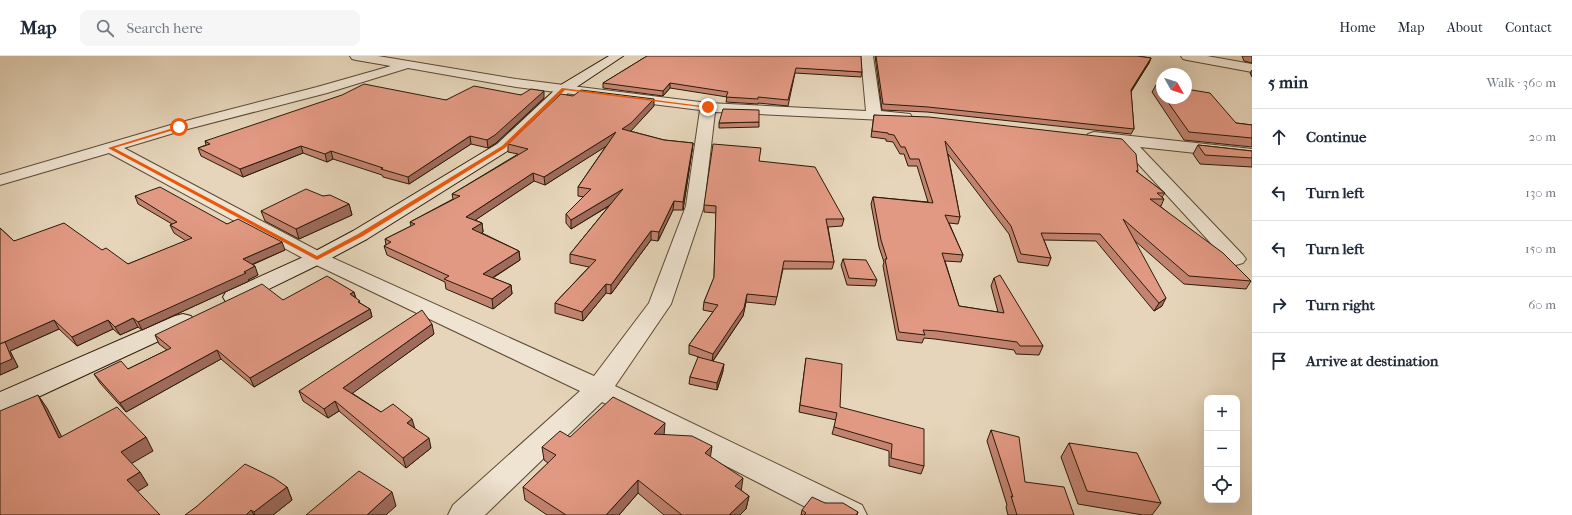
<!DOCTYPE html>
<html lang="en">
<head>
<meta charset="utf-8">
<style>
	:root { --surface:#fff; --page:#f6f6f7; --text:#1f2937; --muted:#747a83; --line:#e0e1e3 }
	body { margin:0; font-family:"IM FELL French Canon",serif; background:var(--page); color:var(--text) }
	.controls { position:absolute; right:12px; bottom:12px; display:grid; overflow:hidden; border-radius:8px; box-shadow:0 4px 16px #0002 }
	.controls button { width:36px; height:36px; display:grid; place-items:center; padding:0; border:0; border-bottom:1px solid var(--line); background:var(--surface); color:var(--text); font:20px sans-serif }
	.compass { position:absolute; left:1156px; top:12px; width:36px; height:36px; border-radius:50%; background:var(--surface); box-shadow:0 4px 16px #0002; rotate:129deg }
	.stop { position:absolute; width:12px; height:12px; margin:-9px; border:3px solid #ea580c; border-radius:50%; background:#fff }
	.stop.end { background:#ea580c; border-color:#fff; box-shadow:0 1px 4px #0008 }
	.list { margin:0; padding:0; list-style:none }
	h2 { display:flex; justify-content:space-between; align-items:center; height:52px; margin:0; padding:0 16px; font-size:17px }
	h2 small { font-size:13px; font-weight:400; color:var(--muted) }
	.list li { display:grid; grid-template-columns:26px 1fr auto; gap:12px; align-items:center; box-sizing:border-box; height:56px; padding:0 16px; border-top:1px solid var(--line) }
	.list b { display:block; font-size:15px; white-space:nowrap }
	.list em { font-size:13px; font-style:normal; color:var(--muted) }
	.icon { flex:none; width:22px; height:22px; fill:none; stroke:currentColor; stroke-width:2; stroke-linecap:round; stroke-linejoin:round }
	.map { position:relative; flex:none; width:1252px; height:459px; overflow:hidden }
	header { display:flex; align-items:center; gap:24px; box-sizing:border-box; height:56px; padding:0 20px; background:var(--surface); border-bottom:1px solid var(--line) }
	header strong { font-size:19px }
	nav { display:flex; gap:22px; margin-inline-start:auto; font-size:14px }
	.search { width:280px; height:36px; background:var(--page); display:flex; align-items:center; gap:10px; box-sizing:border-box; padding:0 14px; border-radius:8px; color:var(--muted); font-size:15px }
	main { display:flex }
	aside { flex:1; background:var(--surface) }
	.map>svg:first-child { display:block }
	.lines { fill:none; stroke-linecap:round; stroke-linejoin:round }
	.street-casing { stroke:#5b4934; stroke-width:2 }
	.secondary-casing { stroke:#2d1a07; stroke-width:2 }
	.street { fill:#efe4d2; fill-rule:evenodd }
	.secondary { fill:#efe4d2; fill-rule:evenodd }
	.wall { fill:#c28471; stroke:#2d1a07 }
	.shaded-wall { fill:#9e6b5c; stroke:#2d1a07 }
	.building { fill:#e29983; stroke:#2d1a07 }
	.route { fill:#ea580c }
</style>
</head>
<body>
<header>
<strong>Map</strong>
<div class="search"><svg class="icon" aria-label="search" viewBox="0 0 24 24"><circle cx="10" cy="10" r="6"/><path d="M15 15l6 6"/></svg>Search here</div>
<nav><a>Home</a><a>Map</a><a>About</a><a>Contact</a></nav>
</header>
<main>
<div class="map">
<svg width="1252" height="459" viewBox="0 0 1252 459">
	<rect width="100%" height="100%" fill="#e6d5ba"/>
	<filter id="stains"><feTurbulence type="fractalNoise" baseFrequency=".005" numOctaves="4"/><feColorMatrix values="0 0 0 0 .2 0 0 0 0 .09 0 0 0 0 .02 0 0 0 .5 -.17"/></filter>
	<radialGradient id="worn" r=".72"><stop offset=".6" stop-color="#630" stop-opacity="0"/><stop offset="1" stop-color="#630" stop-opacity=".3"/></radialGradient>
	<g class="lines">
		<g class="street-casing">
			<g id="street">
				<path d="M350 0H378L516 23 708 47 866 55 861 0H873L881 55 910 58 912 61 910 64 905 65 715 56 704 150 671 248 615 330 862 449 867 459H821L602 346 485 459H448L453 449 580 335 310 206 109 97 0 129V119L174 68 317 31 391 10 356 4 352 3ZM408 12 516 31 700 54 686 150 649 247 594 320 324 198 124 92 184 74 327 37Z"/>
				<polygon points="1181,0 1207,0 1252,8 1252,16 1187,4 1183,3"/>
				<polygon points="1094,76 1252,93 1252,103 1140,91 1243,199 1246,203 1243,207 1236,209 1229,207 1121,89 1088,84 1086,81 1088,78"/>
			</g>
		</g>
		<g class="secondary-casing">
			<g id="secondary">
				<polygon points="609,0 623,0 569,36 509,94 367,183 324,206 242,246 234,248 226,246 223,241 226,236 310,198 353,175 497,88 559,30"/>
				<polygon points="183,258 191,260 195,265 191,270 10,354 0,357 0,336 175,260"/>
			</g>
		</g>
		<use href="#street" class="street"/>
		<use href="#secondary" class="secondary"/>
	</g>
	<g class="wall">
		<polygon points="647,0 862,16 861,21 795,17 788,50 758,47 758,48 726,46 727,41 670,32 663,40 603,32 603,27"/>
		<polygon points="875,0 1138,0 1151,2 1149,7 1131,36 1134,73 1131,78 927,56 882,54"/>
		<polygon points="1242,0 1252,0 1252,7 1244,5"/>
		<polygon points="1252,14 1252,21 1250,17"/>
		<polygon points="1156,29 1162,30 1162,42 1186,42 1236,67 1252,69 1252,91 1184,84 1152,36"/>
		<polygon points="521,39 544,42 496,87 488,92 471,88 409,128 383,121 382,119 333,103 327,106 303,97 243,121 201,100 198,92 206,89 205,85 446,44"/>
		<polygon points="573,40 654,50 630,75 664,84 693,87 692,95 683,154 673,154 658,185 651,184 611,238 606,237 583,265 555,257 555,247 589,211 570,207 570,198 609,150 571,173 566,167 566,158 584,141 578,140 578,131 606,90 545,129 534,125 475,164 482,167 483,176 482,177 519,195 520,204 493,222 511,229 512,238 493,253 446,233 445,226 387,199 384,190 386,189 385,183 411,170 410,166 453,143 452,138 518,98 508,96 508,88"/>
		<polygon points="874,59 1138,115 1137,116 1165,137 1162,141 1164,143 1161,150 1160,150 1251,225 1246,233 1184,228 1134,184 1162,250 1154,255 1096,185 1044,184 1051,202 1048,210 1018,206 1009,178 948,98 960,161 958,168 949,167 963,199 961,206 945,205 959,250 998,256 991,230 994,222 1043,290 1039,299 1016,298 1014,294 935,283 924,282 922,287 897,284 883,210 884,206 879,191 871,148 873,141 928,146 917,110 908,110 904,98 900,98 893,86 886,85 886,83 871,81"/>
		<polygon points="759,66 759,71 719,72 719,67"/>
		<polygon points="1198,89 1252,95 1252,111 1200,108 1193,98"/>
		<polygon points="759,105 844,163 842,170 828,171 834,206 832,213 783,213 775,249 746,246 743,260 713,305 723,315 717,334 689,328 690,321 699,301 689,298 689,289 713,256 703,254 704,246 714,222 716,157 704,156 704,149"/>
		<polygon points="135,140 227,168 285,194 252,209 258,219 248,224 249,225 142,274 138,271 120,279 113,273 77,290 59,273 10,295 18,311 0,319 0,172 14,185 102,194 128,208 186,185 174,177 170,169 172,168 138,148"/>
		<polygon points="323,140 349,148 352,159 299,183 265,165 261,155"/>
		<polygon points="843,203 877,224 875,230 847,229 841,209"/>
		<polygon points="354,236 356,242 360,247 370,253 372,261 254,331 221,303 126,356 100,327 94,318 128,313 167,294 159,288 155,279 283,244"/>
		<polygon points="434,278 352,337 381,356 414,372 431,392 406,412 339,355 328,362 303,345 299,335"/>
		<polygon points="806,302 840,351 924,410 921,418 889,410 889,395 832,378 836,364 799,356"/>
		<polygon points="991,374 1025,426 1074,459 1008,459 1006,451 1007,449 987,385"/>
		<polygon points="664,379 711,401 742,435 749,440 746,453 740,459 664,459 638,437 619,459 547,459 525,444 523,431 548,407 544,404 542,391 570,381"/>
		<polygon points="1069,387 1161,447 1152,459 1143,459 1078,448 1061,401"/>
		<polygon points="287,431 292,444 273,459 185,459"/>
		<polygon points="825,447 858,456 857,459 801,459 802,454"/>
	</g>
	<g class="shaded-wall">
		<polygon points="1151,2 1149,7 1128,40 1131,34"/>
		<polygon points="670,27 670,32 663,40 663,35"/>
		<polygon points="544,35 544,42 496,87 488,92 487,84"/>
		<polygon points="654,43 654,50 631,75 622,81 622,73"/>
		<polygon points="616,76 616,84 545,129 544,121"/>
		<polygon points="470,80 471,88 409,128 408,121"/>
		<polygon points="693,87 692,95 683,154 683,146"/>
		<polygon points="301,90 303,97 243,121 240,113"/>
		<polygon points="331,95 333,103 327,106 325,98"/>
		<polygon points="533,117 534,125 468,169 466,161"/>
		<polygon points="623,133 623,141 571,173 571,164"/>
		<polygon points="674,145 673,154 658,185 659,176"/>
		<polygon points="349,148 352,159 299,183 296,173"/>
		<polygon points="482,167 483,176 474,182 472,173"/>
		<polygon points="651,175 651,184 611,238 611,229"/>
		<polygon points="282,186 285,194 246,211 243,203"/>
		<polygon points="519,195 520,204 484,227 483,218"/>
		<polygon points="255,210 258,219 248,224 249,225 142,274 138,266"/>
		<polygon points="606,228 606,237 583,265 582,256"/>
		<polygon points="511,229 512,238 493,253 492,243"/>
		<polygon points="354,236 356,245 350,238"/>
		<polygon points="747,238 746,246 743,260 712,306 713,298"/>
		<polygon points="1166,242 1162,250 1154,255 1159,247"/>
		<polygon points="370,253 372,261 254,331 250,322"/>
		<polygon points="133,262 138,271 120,279 115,271"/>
		<polygon points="54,264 59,273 10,295 18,311 0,319 0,288"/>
		<polygon points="108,264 113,273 77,290 72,281"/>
		<polygon points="432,268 434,278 346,342 343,332"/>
		<polygon points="217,294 221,303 126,356 120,347"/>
		<polygon points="724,308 723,315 717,334 717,327"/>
		<polygon points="38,339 47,352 69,395 59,382"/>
		<polygon points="335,345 339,355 328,362 324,353"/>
		<polygon points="412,363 415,373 407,367"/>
		<polygon points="665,367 664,380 654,378"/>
		<polygon points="146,381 153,395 129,409 121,396"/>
		<polygon points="429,382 431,392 406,412 403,402"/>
		<polygon points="712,390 710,404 705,397"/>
		<polygon points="140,416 148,429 135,437 127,424"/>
		<polygon points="743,422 741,436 735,430"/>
		<polygon points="638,424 638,437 619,459 606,459"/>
		<polygon points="287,431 292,444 273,459 255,459 254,456"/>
		<polygon points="392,436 396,450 386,459 367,459"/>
		<polygon points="749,440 746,453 740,459 729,459"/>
		<polygon points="251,454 254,459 246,459"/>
	</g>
	<g class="building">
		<polygon points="647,0 861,0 862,16 796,12 788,44 758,41 758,43 726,41 728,36 670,27 663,35 603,27"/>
		<polygon points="876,0 1137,0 1151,2 1131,34 1134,73 928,51 883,48"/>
		<polygon points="364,28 446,44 474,30 521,39 531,33 544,35 495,79 487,84 470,80 408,121 381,113 383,112 331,95 325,98 301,90 240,113 198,92 210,88 205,85 342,39"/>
		<polygon points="1156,29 1162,30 1162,38"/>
		<polygon points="1186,33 1210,37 1236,67 1252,69 1252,82 1189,76 1165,42 1186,42"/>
		<polygon points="581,34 654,43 631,67 622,73 664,84 693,87 683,146 674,145 659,176 651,175 611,229 606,228 582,256 555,247 596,204 570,198 623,133 571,164 566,158 591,133 578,131 616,76 544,121 533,117 466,161 482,167 472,173 519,195 483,218 511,229 492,243 444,223 449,220 384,190 391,186 385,183 415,168 410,166 460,140 452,138 528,93 508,88 561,38 573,40"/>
		<polygon points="723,53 759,54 759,66 719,67"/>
		<polygon points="874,59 929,61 1122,83 1136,98 1138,115 1136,115 1165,137 1157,137 1164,143 1150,143 1223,197 1251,225 1189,220 1123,163 1166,242 1159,247 1100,178 1041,177 1051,202 1021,198 1011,170 945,85 960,161 945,159 963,199 942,197 959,250 1004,257 994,222 1000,219 1043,290 1020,290 1017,286 938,275 923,274 925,279 899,276 885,203 887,203 881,184 873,141 933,147 919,103 910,103 905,91 901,91 894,79 888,78 888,77 872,75"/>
		<polygon points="713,88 761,92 759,105 815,111 844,163 826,163 834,206 784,205 777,241 747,238 744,252 713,298 689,289 718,249 704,246 714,221 716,150 704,149"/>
		<polygon points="1198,89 1252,95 1252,102 1205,99"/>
		<polygon points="160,131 227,168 238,163 282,186 243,203 255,210 244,216 246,217 138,266 133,262 115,271 108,264 72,281 54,264 0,288 0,172 14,185 64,167 102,194 106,192 128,208 192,182 170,169 177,166 135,140"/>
		<polygon points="306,133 323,140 330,139 349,148 296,173 261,155"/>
		<polygon points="843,203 866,204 877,224 849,222"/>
		<polygon points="327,220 354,236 350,238 360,245 358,246 370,253 250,322 217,294 120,347 94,318 121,305 128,313 171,292 155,279 262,228 283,244"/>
		<polygon points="422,254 432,268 343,332 381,356 393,348 412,363 407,367 429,382 403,402 335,345 324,353 299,335"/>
		<polygon points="5,286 12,303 0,308 0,288"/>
		<polygon points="698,301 724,308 717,327 690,321"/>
		<polygon points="806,302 842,308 840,351 924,373 924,410 891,402 892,388 834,371 837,357 800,349"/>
		<polygon points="38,339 59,382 117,351 146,381 121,396 140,416 127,424 160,459 0,459 0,355"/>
		<polygon points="613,341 665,367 654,378 692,380 712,390 705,397 743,422 735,430 749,440 729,459 682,459 638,424 606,459 566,459 523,431 556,399 542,391 560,375 570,381"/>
		<polygon points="991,374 1019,381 1025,426 1064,431 1074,459 1017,459 1011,440 1013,441"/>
		<polygon points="1069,387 1137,397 1161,447 1087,435"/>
		<polygon points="245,408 274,422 287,431 254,456 251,454 246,459 185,459 196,451"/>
		<polygon points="359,415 392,436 367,459 306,459"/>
		<polygon points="812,441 825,447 843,447 858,456 856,459 804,459 806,457 802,454"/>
	</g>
	<polygon class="route" points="562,32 710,51 708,52 565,34 505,92 363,180 317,204 108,92 180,70 180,72 114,92 317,200 358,178 502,90"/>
	<rect width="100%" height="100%" filter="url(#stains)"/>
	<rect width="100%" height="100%" fill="url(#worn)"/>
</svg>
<div class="controls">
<button>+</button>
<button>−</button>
<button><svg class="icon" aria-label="locate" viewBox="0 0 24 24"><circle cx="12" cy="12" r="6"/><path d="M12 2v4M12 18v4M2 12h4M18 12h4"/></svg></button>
</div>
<svg class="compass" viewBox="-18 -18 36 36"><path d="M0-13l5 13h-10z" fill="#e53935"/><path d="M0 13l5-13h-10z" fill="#747a83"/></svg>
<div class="stop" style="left:179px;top:71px"></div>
<div class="stop end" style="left:708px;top:51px"></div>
</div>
<aside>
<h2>5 min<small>Walk · 360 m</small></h2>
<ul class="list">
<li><svg class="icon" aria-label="ahead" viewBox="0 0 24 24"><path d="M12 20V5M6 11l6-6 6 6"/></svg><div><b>Continue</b></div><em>20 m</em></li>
<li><svg class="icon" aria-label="left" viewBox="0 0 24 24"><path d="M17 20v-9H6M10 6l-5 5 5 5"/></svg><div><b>Turn left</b></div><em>130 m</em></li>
<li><svg class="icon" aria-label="left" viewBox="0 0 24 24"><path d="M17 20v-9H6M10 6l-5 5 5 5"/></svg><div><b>Turn left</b></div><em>150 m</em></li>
<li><svg class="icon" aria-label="right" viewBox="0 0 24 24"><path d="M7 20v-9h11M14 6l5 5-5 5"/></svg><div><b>Turn right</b></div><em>60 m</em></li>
<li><svg class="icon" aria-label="arrive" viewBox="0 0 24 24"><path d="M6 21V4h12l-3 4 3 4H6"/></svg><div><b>Arrive at destination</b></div></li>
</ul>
</aside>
</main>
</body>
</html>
